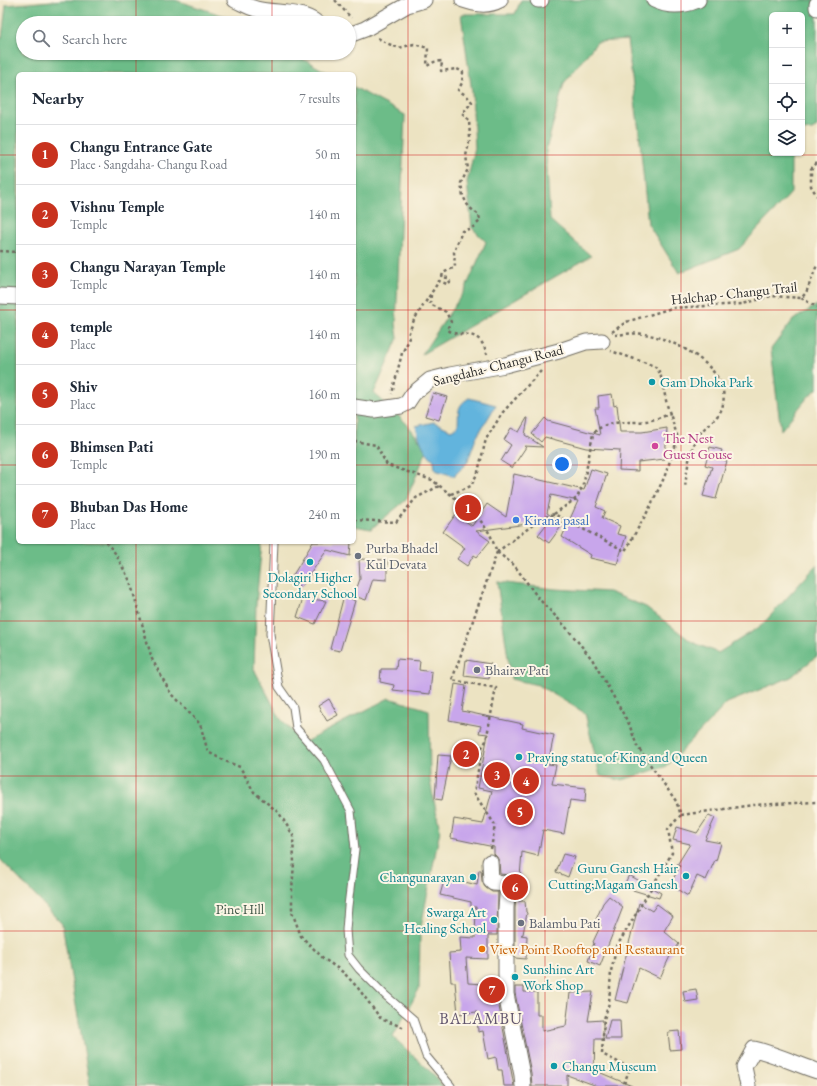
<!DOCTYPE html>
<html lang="en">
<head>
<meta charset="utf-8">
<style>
	:root { --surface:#fff; --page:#f6f6f7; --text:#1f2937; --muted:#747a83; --line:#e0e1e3; --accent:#c8321e }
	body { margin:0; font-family:"EB Garamond",serif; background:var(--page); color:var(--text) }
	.controls { position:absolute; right:12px; top:12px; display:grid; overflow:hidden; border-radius:6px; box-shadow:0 1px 3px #0004 }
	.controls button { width:36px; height:36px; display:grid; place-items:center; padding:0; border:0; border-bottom:1px solid var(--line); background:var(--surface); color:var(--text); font:20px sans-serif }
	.you { position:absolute; left:562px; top:464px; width:14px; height:14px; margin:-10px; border:3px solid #fff; border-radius:50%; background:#1a73e8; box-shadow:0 0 0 6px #1a73e833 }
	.badge { display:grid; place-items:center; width:26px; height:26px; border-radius:50%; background:var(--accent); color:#fff; font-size:13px; font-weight:700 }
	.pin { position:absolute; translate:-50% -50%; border:2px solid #fff; box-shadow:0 1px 4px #0006 }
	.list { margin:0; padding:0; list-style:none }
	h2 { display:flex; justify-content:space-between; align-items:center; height:52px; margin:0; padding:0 16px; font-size:17px }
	h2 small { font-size:13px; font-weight:400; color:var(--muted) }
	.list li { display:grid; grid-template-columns:26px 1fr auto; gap:12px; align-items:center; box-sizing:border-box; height:60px; padding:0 16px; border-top:1px solid var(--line) }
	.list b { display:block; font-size:15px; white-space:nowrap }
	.list p { margin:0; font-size:13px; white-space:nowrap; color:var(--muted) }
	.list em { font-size:13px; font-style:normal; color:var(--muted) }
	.icon { flex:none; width:22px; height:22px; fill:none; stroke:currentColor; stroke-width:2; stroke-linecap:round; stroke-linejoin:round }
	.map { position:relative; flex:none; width:817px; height:1086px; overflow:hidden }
	.search { position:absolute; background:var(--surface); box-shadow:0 1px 3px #0004; left:16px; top:16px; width:340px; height:44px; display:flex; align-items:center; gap:10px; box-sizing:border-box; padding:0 14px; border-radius:22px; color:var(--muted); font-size:15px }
	.panel { position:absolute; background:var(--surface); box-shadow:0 1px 3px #0004; left:16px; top:72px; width:340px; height:472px; border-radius:6px }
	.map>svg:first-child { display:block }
	.forest { fill:#6cbc88; stroke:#4c745a }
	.water { fill:#62b4dd; stroke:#467084 }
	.building { fill:#c8a6eb }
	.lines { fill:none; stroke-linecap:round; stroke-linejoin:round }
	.service-casing { stroke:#6f6b60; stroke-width:9 }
	.minor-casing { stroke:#6f6b60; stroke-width:17 }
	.path { stroke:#6f6b60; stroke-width:2.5; stroke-dasharray:3 3; stroke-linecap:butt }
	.service { stroke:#fff; stroke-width:7 }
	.minor { stroke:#fff; stroke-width:15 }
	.grid { fill:none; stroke:#d62828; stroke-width:1; stroke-opacity:0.55 }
	.culture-dot { fill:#0f9aa8; stroke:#fcf5e5; stroke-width:1.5 }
	.hotel-dot { fill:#d1479c; stroke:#fcf5e5; stroke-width:1.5 }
	.shop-dot { fill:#3f7fe0; stroke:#fcf5e5; stroke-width:1.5 }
	.worship-dot { fill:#6b7280; stroke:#fcf5e5; stroke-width:1.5 }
	.food-dot { fill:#e8710a; stroke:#fcf5e5; stroke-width:1.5 }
	.labels { text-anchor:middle; stroke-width:4; stroke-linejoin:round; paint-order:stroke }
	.street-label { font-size:14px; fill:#2b2b2b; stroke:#fcf5e5 }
	.culture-label { font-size:14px; fill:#0d838f; stroke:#fcf5e5; text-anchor:start }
	.hotel-label { font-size:14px; fill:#b23c85; stroke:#fcf5e5; text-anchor:start }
	.shop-label { font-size:14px; fill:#366cbe; stroke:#fcf5e5; text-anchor:start }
	.worship-label { font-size:14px; fill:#5b616d; stroke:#fcf5e5; text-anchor:start }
	.park-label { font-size:14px; fill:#425849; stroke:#fcf5e5 }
	.food-label { font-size:14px; fill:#c56008; stroke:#fcf5e5; text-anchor:start }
	.quarter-label { font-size:16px; letter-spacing:1px; fill:#62566e; stroke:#fcf5e5 }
</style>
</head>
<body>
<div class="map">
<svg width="817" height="1086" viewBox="0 0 817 1086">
	<rect width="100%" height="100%" fill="#fcf5e5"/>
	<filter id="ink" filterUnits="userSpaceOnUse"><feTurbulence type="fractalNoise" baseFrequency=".025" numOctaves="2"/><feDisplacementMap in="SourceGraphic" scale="8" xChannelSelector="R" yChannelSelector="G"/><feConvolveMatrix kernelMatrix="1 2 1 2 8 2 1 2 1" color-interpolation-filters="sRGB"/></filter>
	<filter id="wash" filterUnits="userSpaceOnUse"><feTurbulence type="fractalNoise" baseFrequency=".012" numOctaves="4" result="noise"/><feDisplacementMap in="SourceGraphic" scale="16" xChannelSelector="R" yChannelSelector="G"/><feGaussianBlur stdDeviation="0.9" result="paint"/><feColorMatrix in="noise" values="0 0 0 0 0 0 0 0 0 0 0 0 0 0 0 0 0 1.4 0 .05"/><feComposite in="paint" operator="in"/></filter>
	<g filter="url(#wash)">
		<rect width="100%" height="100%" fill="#ece3c2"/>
		<g class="forest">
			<polygon points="64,0 175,0 228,17 238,23 23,23 23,53 292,53 330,74 18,74 18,542 262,542 256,604 254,669 280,718 303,743 389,698 429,710 430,781 440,830 420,932 419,989 393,1037 429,1070 443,1086 90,1086 62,924 0,859 0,38 2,38 6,5"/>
			<polygon points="521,0 817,0 817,127 812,130 802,131 802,15 772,15 772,153 791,153 791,193 739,249 679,273 648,224 639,131 627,40 597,42 564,83 546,150 550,220 591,256 422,354 465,290 486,242 472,228 467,182 475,148 472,92 461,14 515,14"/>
			<polygon points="354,87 405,115 396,324 398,338 374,393 407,424 427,450 406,500 371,529 354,526"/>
			<polygon points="817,305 817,389 808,397 781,430 777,400 771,349 793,320"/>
			<polygon points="817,565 817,656 791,677 727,703 667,766 622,780 600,776 585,713 538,685 511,679 497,582 555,589 609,592 646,607 692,642 718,653 761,626"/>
		</g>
		<path class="water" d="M469 398 496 405 476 438 467 463 454 476 435 470 434 460C423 451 419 439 416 426L434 422 451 430 458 426C459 412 456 406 469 398Z"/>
		<g id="blocks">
			<g class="building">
				<polygon points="433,393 447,397 439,420 425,416"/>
				<polygon points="612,394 614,406 617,405 620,432 642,432 667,428 665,459 638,462 638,471 619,470 620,450 586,448 545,437 541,442 532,434 545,418 548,421 600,435 595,408 599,408 598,396"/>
				<polygon points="527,418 528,418 525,435 543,447 524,446 526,447 512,468 501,461 511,445 504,440 511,428 519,432"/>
				<polygon points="710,447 722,450 719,458 727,461 716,499 703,496 712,467 705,465"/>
				<polygon points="591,469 607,474 596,507 605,511 602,518 620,526 617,534 626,536 617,564 590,558 591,555 562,537 578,501 551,495 547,513 563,524 549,543 538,535 549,521 476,531 490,541 477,557 474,555 467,566 457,559 465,548 443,532 456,514 472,526 487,504 506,517 514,474 584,490"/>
				<polygon points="313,542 351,542 350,556 327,550 301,587 290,580"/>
				<polygon points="359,559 387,560 387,580 373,579 366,600 354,596 360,579"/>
				<polygon points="344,595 355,601 340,651 330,649"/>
				<polygon points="303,598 326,601 315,624 297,617"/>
				<polygon points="397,659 420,661 419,670 432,672 430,694 393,690 394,685 380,682 381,669 396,669"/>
				<polygon points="466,660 491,664 489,679 464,676"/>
				<polygon points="455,684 466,686 462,711 523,724 522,728 554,735 548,764 556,765 552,784 586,788 585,802 570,800 564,834 543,830 538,856 522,852 518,901 525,901 526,912 527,913 523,934 521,935 527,936 526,959 515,958 515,908 517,885 516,880 513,877 509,875 500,874 499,861 497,857 494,854 494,847 451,838 454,819 483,824 492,791 478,788 488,734 479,733 481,726 449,720"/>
				<polygon points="329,699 338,715 327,721 318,706"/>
				<polygon points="438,755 451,756 442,800 435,799"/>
				<polygon points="709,815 715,818 705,840 721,843 716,861 715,860 706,880 697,876 688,896 670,885 680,866 677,865 690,844 673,840 677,827 697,833"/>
				<polygon points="563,854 575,857 568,877 556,872"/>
				<polygon points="479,870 481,870 482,881 485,887 492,892 498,892 497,935 488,935 488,959 466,958 468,983 497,985 497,996 514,1086 504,1086 502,1070 498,1070 496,1057 488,1059 483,1031 478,1032 477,1012 458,1014 455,982 451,982 449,953 461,952 460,937 475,938 476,907 471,907 471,902 440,895 445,877 477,885"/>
				<polygon points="629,875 661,893 659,898 623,887"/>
				<polygon points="609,896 623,907 600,966 588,961 594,943 593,942 601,925 595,922 603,903"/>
				<polygon points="639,903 652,911 657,904 673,916 664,931 679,944 670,956 660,978 639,968 628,1003 615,1000"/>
				<polygon points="515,987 524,987 524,992 537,992 537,1015 542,1015 542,1031 566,1026 570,993 593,992 588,1021 603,1020 603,1039 595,1039 594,1070 632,1086 597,1086 567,1075 567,1086 532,1086 531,1073 515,993"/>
				<polygon points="696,989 698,1000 685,1002 683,991"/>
				<polygon points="610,1020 620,1020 621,1039 605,1039"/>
				<polygon points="679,1031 681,1049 670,1050 668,1032"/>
			</g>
		</g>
	</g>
	<g filter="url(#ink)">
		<use href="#blocks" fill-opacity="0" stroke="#6f6b60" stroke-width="1"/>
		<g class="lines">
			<g class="service-casing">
				<polyline id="service" points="274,542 270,634 279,687 293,707 296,728 324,760 351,811 355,849 348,906 346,930 348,955 359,969 385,995 413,1019 426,1056 451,1086"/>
			</g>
			<g class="minor-casing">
				<g id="minor">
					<path d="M235 0C242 3 249 7 256 9 275 14 301 10 317 23"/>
					<path d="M463 0C475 4 487 7 500 0"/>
					<polyline points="538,0 541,0"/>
					<path d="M654 0C668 7 684 6 698 0"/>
					<polyline points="817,4 817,8"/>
					<polyline points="349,35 365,29 407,5 424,0"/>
					<polyline points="0,296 18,297"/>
					<polyline points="354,407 374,410 401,406 407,403 413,394 430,380 450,375 505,365 559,351 586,342 602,341"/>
					<polyline points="490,862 491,881 493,883 508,884 506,908 506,994 522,1075 523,1086"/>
					<path d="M748 1086 744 1067 754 1049C775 1054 796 1064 817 1071"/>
				</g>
			</g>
			<g class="path">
				<polyline points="335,0 351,18"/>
				<polyline points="378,38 386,43 399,48 414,44 428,48 427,66 434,62 442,61 441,71 457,69 463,72 462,83 458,90 467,96 472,102 462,114 469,120 470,138 466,156 468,169 461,183 463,196 467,204 470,208 479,215 480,221 472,228 462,231 454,252 455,267 443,273 442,277 448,278 450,282 447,284 439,281 414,320 408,335 409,340 402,353 392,394"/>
				<polyline points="817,163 811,169 811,186 817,196"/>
				<polyline points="0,251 18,252"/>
				<path d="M431 295 430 304 446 312 451 322 447 329C460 341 478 324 487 354"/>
				<polyline points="801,298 817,307"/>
				<polyline points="612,332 626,322 672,308 743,304 771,296 801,298 806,293 817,265"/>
				<path d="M615 335C626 334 638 332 649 335 677 341 730 368 723 404 721 418 706 424 699 435 689 450 687 470 685 488"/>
				<polyline points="354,441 376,445 387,465 432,480 468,508 480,520 490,534 497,552 514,565 539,599 565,626 592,659 629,724 637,746 676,801 681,815 668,829 672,853 617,946 611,971 609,1003 604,1019 602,1054 630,1068 623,1086"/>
				<polyline points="451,494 471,486 478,472 486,439 503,412 541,371"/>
				<path d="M554 514 577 498 584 482 593 434C606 418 628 424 646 421 654 420 663 416 671 414"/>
				<polyline points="354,520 396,522 416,498 439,486"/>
				<polyline points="106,542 115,553 130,581 152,659 171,694 200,724 208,752 225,761 240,767 254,792 279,813 293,835 294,863 292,890 292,912 301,936 323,958 344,973 358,988 381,1019 405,1028"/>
				<polyline points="497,552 542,518 554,514 625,551 649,509 664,478 678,438 667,405 661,377 658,369 652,365 611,351"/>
				<polyline points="681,815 753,805 817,802"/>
				<polyline points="491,849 495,825 474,793 482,747 486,741 496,688 452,680 497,552"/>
			</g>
			<use href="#service" class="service"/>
			<use href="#minor" class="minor"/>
		</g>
	</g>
	<path class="grid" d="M136 0V23M272 0V23M408 0V1086M545 0V1086M681 0V1086M136 53V74M272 53V74M0 155H18M354 155H817M0 310H18M354 310H817M0 465H18M354 465H817M136 542V1086M272 542V1086M0 621H817M0 776H817M0 931H817"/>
	<g class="culture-dot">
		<circle cx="652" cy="382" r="4"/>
		<circle cx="310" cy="562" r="4"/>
		<circle cx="519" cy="757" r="4"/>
		<circle cx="686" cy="876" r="4"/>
		<circle cx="473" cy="877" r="4"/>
		<circle cx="494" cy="920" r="4"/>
		<circle cx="515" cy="977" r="4"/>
		<circle cx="554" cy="1066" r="4"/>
	</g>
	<circle class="hotel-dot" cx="655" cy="446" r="4"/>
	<circle class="shop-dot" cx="516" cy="520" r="4"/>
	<g class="worship-dot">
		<circle cx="358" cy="556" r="4"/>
		<circle cx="477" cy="670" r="4"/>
		<circle cx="521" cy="923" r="4"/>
	</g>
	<circle class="food-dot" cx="482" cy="949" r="4"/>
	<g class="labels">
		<g class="street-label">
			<text transform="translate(734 293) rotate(-6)" y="5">Halchap - Changu Trail</text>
			<text transform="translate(498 365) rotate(-14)" y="5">Sangdaha- Changu Road</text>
		</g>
		<g class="culture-label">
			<text x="660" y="387">Gam Dhoka Park</text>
			<text x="310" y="582" text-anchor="middle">Dolagiri Higher<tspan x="310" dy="16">Secondary School</tspan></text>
			<text x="527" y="762">Praying statue of King and Queen</text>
			<text x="678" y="873" text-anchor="end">Guru Ganesh Hair<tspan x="678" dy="16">Cutting;Magam Ganesh</tspan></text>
			<text x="465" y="882" text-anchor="end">Changunarayan</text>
			<text x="486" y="917" text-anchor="end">Swarga Art<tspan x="486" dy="16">Healing School</tspan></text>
			<text x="523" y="974">Sunshine Art<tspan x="523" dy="16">Work Shop</tspan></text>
			<text x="562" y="1071">Changu Museum</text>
		</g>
		<g class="hotel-label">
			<text x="663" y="443">The Nest<tspan x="663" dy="16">Guest Gouse</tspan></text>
		</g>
		<g class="shop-label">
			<text x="524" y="525">Kirana pasal</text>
		</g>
		<g class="worship-label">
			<text x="366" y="553">Purba Bhadel<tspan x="366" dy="16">Kul Devata</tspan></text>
			<text x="485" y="675">Bhairav Pati</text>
			<text x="529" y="928">Balambu Pati</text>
		</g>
		<g class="park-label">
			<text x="240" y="914">Pine Hill</text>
		</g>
		<g class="food-label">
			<text x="490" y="954">View Point Rooftop and Restaurant</text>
		</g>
		<g class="quarter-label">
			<text x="481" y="1024">BALAMBU</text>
		</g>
	</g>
</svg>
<div class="controls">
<button>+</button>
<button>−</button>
<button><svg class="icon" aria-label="locate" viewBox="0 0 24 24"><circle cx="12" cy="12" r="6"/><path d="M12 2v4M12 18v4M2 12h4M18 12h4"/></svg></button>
<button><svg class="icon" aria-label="layers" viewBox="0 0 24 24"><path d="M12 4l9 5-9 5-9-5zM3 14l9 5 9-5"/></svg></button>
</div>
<div class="you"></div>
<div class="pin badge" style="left:468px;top:508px">1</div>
<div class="pin badge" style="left:466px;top:754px">2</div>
<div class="pin badge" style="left:497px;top:775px">3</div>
<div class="pin badge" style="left:526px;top:781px">4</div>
<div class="pin badge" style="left:520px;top:812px">5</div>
<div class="pin badge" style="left:515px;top:887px">6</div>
<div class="pin badge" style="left:492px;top:990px">7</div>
<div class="search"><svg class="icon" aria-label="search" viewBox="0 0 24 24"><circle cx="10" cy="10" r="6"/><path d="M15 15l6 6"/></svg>Search here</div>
<section class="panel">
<h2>Nearby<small>7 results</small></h2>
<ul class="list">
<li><span class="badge">1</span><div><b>Changu Entrance Gate</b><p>Place · Sangdaha- Changu Road</p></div><em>50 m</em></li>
<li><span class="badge">2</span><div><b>Vishnu Temple</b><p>Temple</p></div><em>140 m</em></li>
<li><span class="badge">3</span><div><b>Changu Narayan Temple</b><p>Temple</p></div><em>140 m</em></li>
<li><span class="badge">4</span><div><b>temple</b><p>Place</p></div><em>140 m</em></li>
<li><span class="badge">5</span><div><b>Shiv</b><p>Place</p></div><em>160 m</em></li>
<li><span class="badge">6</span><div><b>Bhimsen Pati</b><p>Temple</p></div><em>190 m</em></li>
<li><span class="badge">7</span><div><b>Bhuban Das Home</b><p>Place</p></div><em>240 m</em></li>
</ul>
</section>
</div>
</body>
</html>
